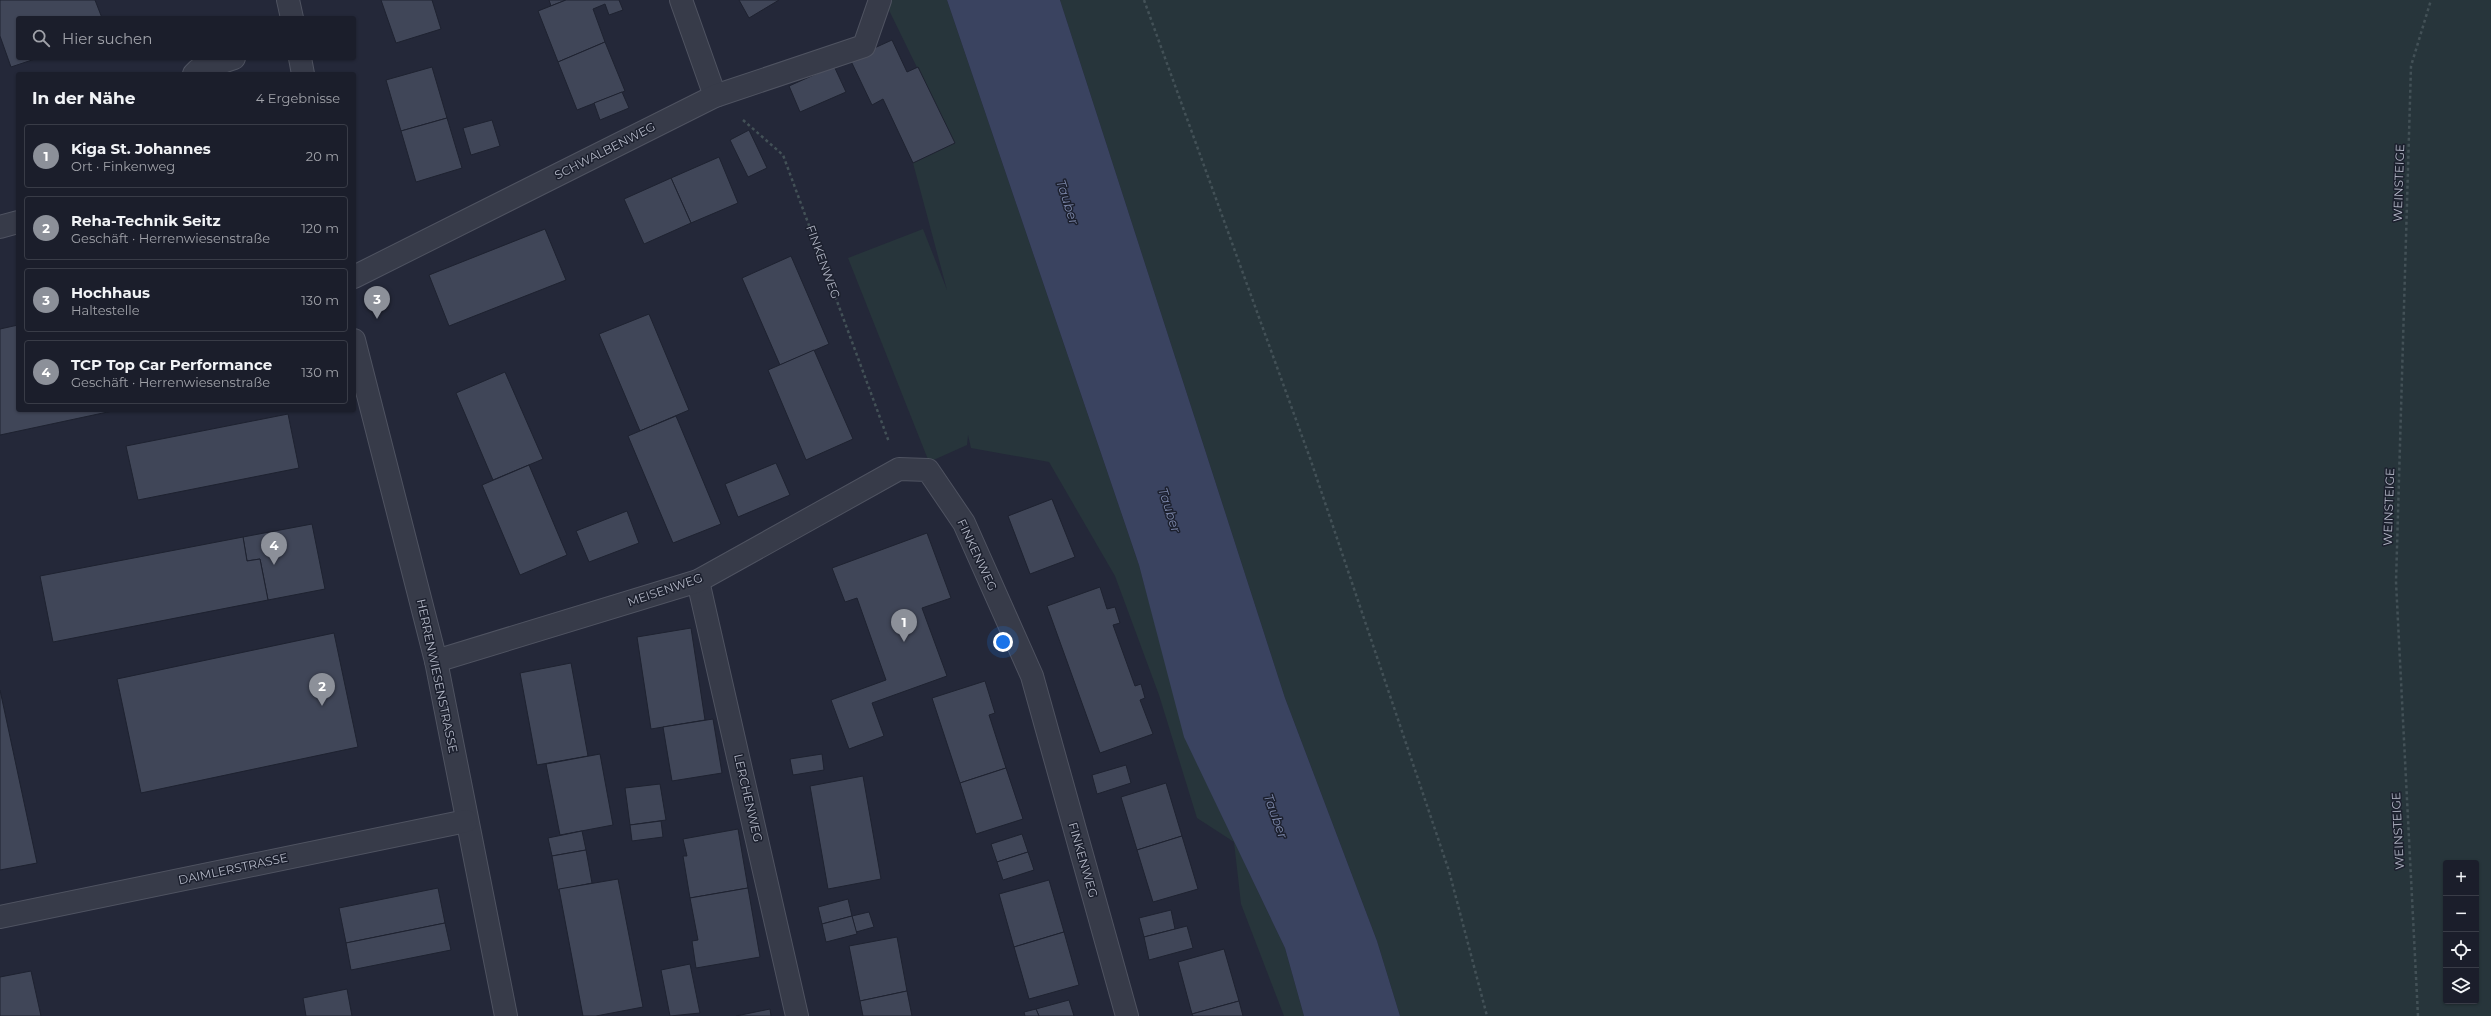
<!DOCTYPE html>
<html lang="de">
<head>
<meta charset="utf-8">
<style>
	:root { --surface:#1b1e2b; --page:#242733; --text:#f1f3f6; --muted:#a0a2a9; --line:#393c47; --accent:#8c9099 }
	body { margin:0; font-family:Montserrat,sans-serif; background:var(--page); color:var(--text) }
	.controls { position:absolute; right:12px; bottom:12px; display:grid; overflow:hidden; border-radius:4px; box-shadow:0 1px 3px #0004 }
	.controls button { width:36px; height:36px; display:grid; place-items:center; padding:0; border:0; border-bottom:1px solid var(--line); background:var(--surface); color:var(--text); font:20px sans-serif }
	.you { position:absolute; left:1003px; top:642px; width:14px; height:14px; margin:-10px; border:3px solid #fff; border-radius:50%; background:#1a73e8; box-shadow:0 0 0 6px #1a73e833 }
	.badge { display:grid; place-items:center; width:26px; height:26px; border-radius:50%; background:var(--accent); color:#fff; font-size:13px; font-weight:700 }
	.pin { position:absolute; translate:-50% -33px; filter:drop-shadow(0 1px 2px #0008) }
	.pin::after { content:''; position:absolute; top:21px; width:14px; height:12px; background:inherit; clip-path:polygon(0 0,100% 0,50% 100%) }
	.list { margin:0; padding:0; list-style:none }
	h2 { display:flex; justify-content:space-between; align-items:center; height:52px; margin:0; padding:0 16px; font-size:17px }
	h2 small { font-size:13px; font-weight:400; color:var(--muted) }
	.list li { display:grid; grid-template-columns:26px 1fr auto; gap:12px; align-items:center; box-sizing:border-box; height:64px; margin:0 8px 8px; padding:0 8px; border:1px solid var(--line); border-radius:4px }
	.list b { display:block; font-size:15px; white-space:nowrap }
	.list p { margin:0; font-size:13px; white-space:nowrap; color:var(--muted) }
	.list em { font-size:13px; font-style:normal; color:var(--muted) }
	.icon { flex:none; width:22px; height:22px; fill:none; stroke:currentColor; stroke-width:2; stroke-linecap:round; stroke-linejoin:round }
	.map { position:relative; flex:none; width:2491px; height:1016px; overflow:hidden }
	.search { position:absolute; background:var(--surface); box-shadow:0 1px 3px #0004; left:16px; top:16px; width:340px; height:44px; display:flex; align-items:center; gap:10px; box-sizing:border-box; padding:0 14px; border-radius:4px; color:var(--muted); font-size:15px }
	.panel { position:absolute; background:var(--surface); box-shadow:0 1px 3px #0004; left:16px; top:72px; width:340px; height:340px; border-radius:4px }
	.map>svg:first-child { display:block }
	.green { fill:#27353b; fill-rule:evenodd }
	.water { fill:#3a4360 }
	.building { fill:#404658; stroke:#1e2230 }
	.lines { fill:none; stroke-linecap:round; stroke-linejoin:round }
	.minor-casing { stroke:#4f5361; stroke-width:24 }
	.path { stroke:#435157; stroke-width:2.5; stroke-dasharray:3 3; stroke-linecap:butt }
	.minor { stroke:#373b49; stroke-width:22 }
	.labels { text-anchor:middle; stroke-width:3; stroke-linejoin:round; paint-order:stroke }
	.street-label { font-size:12px; fill:#b2b6c5; stroke:#1c202e }
	.water-label { font-size:13px; font-style:italic; fill:#7c87aa; stroke:#1c202e }
</style>
</head>
<body>
<div class="map">
<svg width="2491" height="1016" viewBox="0 0 2491 1016">
	<rect width="100%" height="100%" fill="#242839"/>
	<g class="green">
		<polygon points="884,0 947,0 1139,565 1187,742 1285,948 1304,1016 1284,1016 1241,904 1234,842 1197,818 1159,695 1115,576 1049,462 971,448 968,435 967,445 929,462 848,258 923,229 947,290 913,163 954,143"/>
		<path d="M1060 0H2491V1016H1400L1377 941 1285 698ZM2446 863H2476V1001H2446Z"/>
	</g>
	<polygon class="water" points="947,0 1060,0 1285,698 1377,941 1400,1016 1304,1016 1285,948 1184,737 1139,565"/>
	<g class="building">
		<polygon points="0,0 95,0 102,18 18,18 18,58 38,58 11,67 0,36"/>
		<polygon points="381,0 432,0 441,29 396,43"/>
		<polygon points="549,0 566,0 551,6"/>
		<polygon points="566,0 619,0 623,10 609,15 605,4 593,9 605,42 558,62 538,11"/>
		<polygon points="739,0 779,0 749,18"/>
		<polygon points="892,40 907,72 918,67 955,143 913,163 883,99 872,105 850,59"/>
		<polygon points="605,42 625,91 577,110 558,62"/>
		<polygon points="834,66 846,92 800,112 789,86"/>
		<polygon points="432,67 447,118 401,131 386,80"/>
		<polygon points="622,92 629,108 600,120 594,103"/>
		<polygon points="447,118 462,168 416,182 401,131"/>
		<polygon points="492,120 500,146 471,155 463,128"/>
		<polygon points="749,130 767,168 748,177 730,140"/>
		<polygon points="719,157 738,203 691,223 671,178"/>
		<polygon points="671,178 691,223 644,244 624,199"/>
		<polygon points="545,229 566,280 449,326 429,275"/>
		<polygon points="791,256 829,344 780,365 742,278"/>
		<polygon points="649,314 689,410 640,431 599,334"/>
		<polygon points="18,325 18,410 117,410 0,435 0,329"/>
		<polygon points="814,350 853,439 806,460 768,370"/>
		<polygon points="505,372 543,459 493,480 456,393"/>
		<polygon points="288,414 299,468 138,500 126,446"/>
		<polygon points="676,416 721,524 673,543 628,436"/>
		<polygon points="776,463 790,495 738,517 725,484"/>
		<polygon points="529,465 567,555 520,575 482,485"/>
		<polygon points="1052,499 1075,557 1030,574 1008,516"/>
		<polygon points="627,511 639,543 589,562 576,531"/>
		<polygon points="312,524 325,589 268,600 260,559 247,561 243,537"/>
		<polygon points="927,533 951,598 922,608 947,676 872,703 884,736 849,749 831,700 886,680 857,598 845,602 832,568"/>
		<polygon points="243,537 247,561 260,559 268,600 53,642 40,576"/>
		<polygon points="1100,587 1107,609 1115,607 1120,623 1113,625 1135,686 1141,684 1145,698 1140,700 1153,734 1100,753 1047,606"/>
		<polygon points="691,628 705,720 651,729 637,637"/>
		<polygon points="334,633 358,747 141,793 117,679"/>
		<polygon points="571,663 588,756 537,765 520,673"/>
		<polygon points="985,681 995,713 989,715 1006,768 960,783 932,698"/>
		<polygon points="0,690 37,863 0,870"/>
		<polygon points="713,719 722,773 672,781 663,727"/>
		<polygon points="600,754 613,825 560,835 546,764"/>
		<polygon points="822,754 824,770 793,775 790,759"/>
		<polygon points="1126,765 1131,783 1097,794 1092,775"/>
		<polygon points="1006,768 1023,819 976,834 960,783"/>
		<polygon points="863,776 881,879 828,889 810,786"/>
		<polygon points="1166,783 1182,836 1137,850 1121,797"/>
		<polygon points="660,784 666,820 630,825 625,788"/>
		<polygon points="661,821 663,837 632,841 630,825"/>
		<polygon points="738,829 748,888 690,898 683,856 687,856 683,839"/>
		<polygon points="582,831 586,850 552,856 548,838"/>
		<polygon points="1022,834 1028,852 997,862 991,844"/>
		<polygon points="1182,836 1198,889 1153,902 1137,850"/>
		<polygon points="586,850 592,883 558,890 552,856"/>
		<polygon points="1028,852 1034,870 1003,880 997,862"/>
		<polygon points="618,879 643,1007 596,1016 583,1016 559,889"/>
		<polygon points="1049,880 1064,932 1014,947 999,894"/>
		<polygon points="438,888 445,923 346,943 339,908"/>
		<polygon points="748,888 760,957 696,968 692,941 698,940 690,898"/>
		<polygon points="848,899 852,916 822,924 818,907"/>
		<polygon points="1171,910 1175,929 1144,937 1139,918"/>
		<polygon points="869,912 874,927 856,932 852,916"/>
		<polygon points="852,916 857,934 826,942 822,924"/>
		<polygon points="445,923 451,950 351,970 346,943"/>
		<polygon points="1187,926 1193,948 1149,960 1144,937"/>
		<polygon points="1064,932 1079,985 1029,999 1014,947"/>
		<polygon points="897,937 907,991 860,1001 849,946"/>
		<polygon points="1224,949 1239,1001 1192,1014 1178,962"/>
		<polygon points="690,964 700,1013 670,1016 661,970"/>
		<polygon points="31,971 41,1016 0,1016 0,977"/>
		<polygon points="347,989 352,1016 306,1016 303,998"/>
		<polygon points="907,991 912,1016 863,1016 860,1001"/>
		<polygon points="1069,1000 1074,1016 1039,1016 1036,1009"/>
		<polygon points="1239,1001 1243,1016 1193,1016 1192,1014"/>
		<polygon points="770,1009 771,1016 736,1016"/>
		<polygon points="1036,1009 1039,1016 1025,1016 1024,1012"/>
	</g>
	<g class="lines">
		<g class="minor-casing">
			<g id="minor">
				<polyline points="288,0 292,18"/>
				<polyline points="681,0 715,96"/>
				<polyline points="300,58 303,74"/>
				<polyline points="194,74 198,70 234,58"/>
				<polyline points="0,227 18,222"/>
				<polyline points="354,277 715,96 864,46 880,0"/>
				<polyline points="354,340 436,661 506,1016"/>
				<polyline points="698,581 797,1016"/>
				<polyline points="436,661 698,581 899,469 928,470 964,523 1032,676 1127,1016"/>
				<polyline points="0,917 466,821"/>
			</g>
		</g>
		<g class="path">
			<polyline points="1144,0 1311,461 1449,871 1487,1016"/>
			<polyline points="743,120 783,155 889,442"/>
			<polyline points="2418,1016 2396,582 2411,66 2431,0"/>
		</g>
		<use href="#minor" class="minor"/>
	</g>
	<g class="labels">
		<g class="street-label">
			<text transform="translate(605 151) rotate(-27)" y="4">SCHWALBENWEG</text>
			<text transform="translate(2399 183) rotate(-88)" y="4">WEINSTEIGE</text>
			<text transform="translate(823 262) rotate(70)" y="4">FINKENWEG</text>
			<text transform="translate(2389 507) rotate(-88)" y="4">WEINSTEIGE</text>
			<text transform="translate(977 555) rotate(65)" y="4">FINKENWEG</text>
			<text transform="translate(665 590) rotate(-19)" y="4">MEISENWEG</text>
			<text transform="translate(437 676) rotate(78)" y="4">HERRENWIESENSTRASSE</text>
			<text transform="translate(748 798) rotate(77)" y="4">LERCHENWEG</text>
			<text transform="translate(2398 831) rotate(-93)" y="4">WEINSTEIGE</text>
			<text transform="translate(1083 860) rotate(74)" y="4">FINKENWEG</text>
			<text transform="translate(233 869) rotate(-12)" y="4">DAIMLERSTRASSE</text>
		</g>
		<g class="water-label">
			<text transform="translate(1068 202) rotate(72)" y="5">Tauber</text>
			<text transform="translate(1170 510) rotate(72)" y="5">Tauber</text>
			<text transform="translate(1276 816) rotate(70)" y="5">Tauber</text>
		</g>
	</g>
</svg>
<div class="controls">
<button>+</button>
<button>−</button>
<button><svg class="icon" aria-label="locate" viewBox="0 0 24 24"><circle cx="12" cy="12" r="6"/><path d="M12 2v4M12 18v4M2 12h4M18 12h4"/></svg></button>
<button><svg class="icon" aria-label="layers" viewBox="0 0 24 24"><path d="M12 4l9 5-9 5-9-5zM3 14l9 5 9-5"/></svg></button>
</div>
<div class="you"></div>
<div class="pin badge" style="left:904px;top:642px">1</div>
<div class="pin badge" style="left:322px;top:706px">2</div>
<div class="pin badge" style="left:377px;top:319px">3</div>
<div class="pin badge" style="left:274px;top:565px">4</div>
<div class="search"><svg class="icon" aria-label="search" viewBox="0 0 24 24"><circle cx="10" cy="10" r="6"/><path d="M15 15l6 6"/></svg>Hier suchen</div>
<section class="panel">
<h2>In der Nähe<small>4 Ergebnisse</small></h2>
<ul class="list">
<li><span class="badge">1</span><div><b>Kiga St. Johannes</b><p>Ort · Finkenweg</p></div><em>20 m</em></li>
<li><span class="badge">2</span><div><b>Reha-Technik Seitz</b><p>Geschäft · Herrenwiesenstraße</p></div><em>120 m</em></li>
<li><span class="badge">3</span><div><b>Hochhaus</b><p>Haltestelle</p></div><em>130 m</em></li>
<li><span class="badge">4</span><div><b>TCP Top Car Performance</b><p>Geschäft · Herrenwiesenstraße</p></div><em>130 m</em></li>
</ul>
</section>
</div>
</body>
</html>
